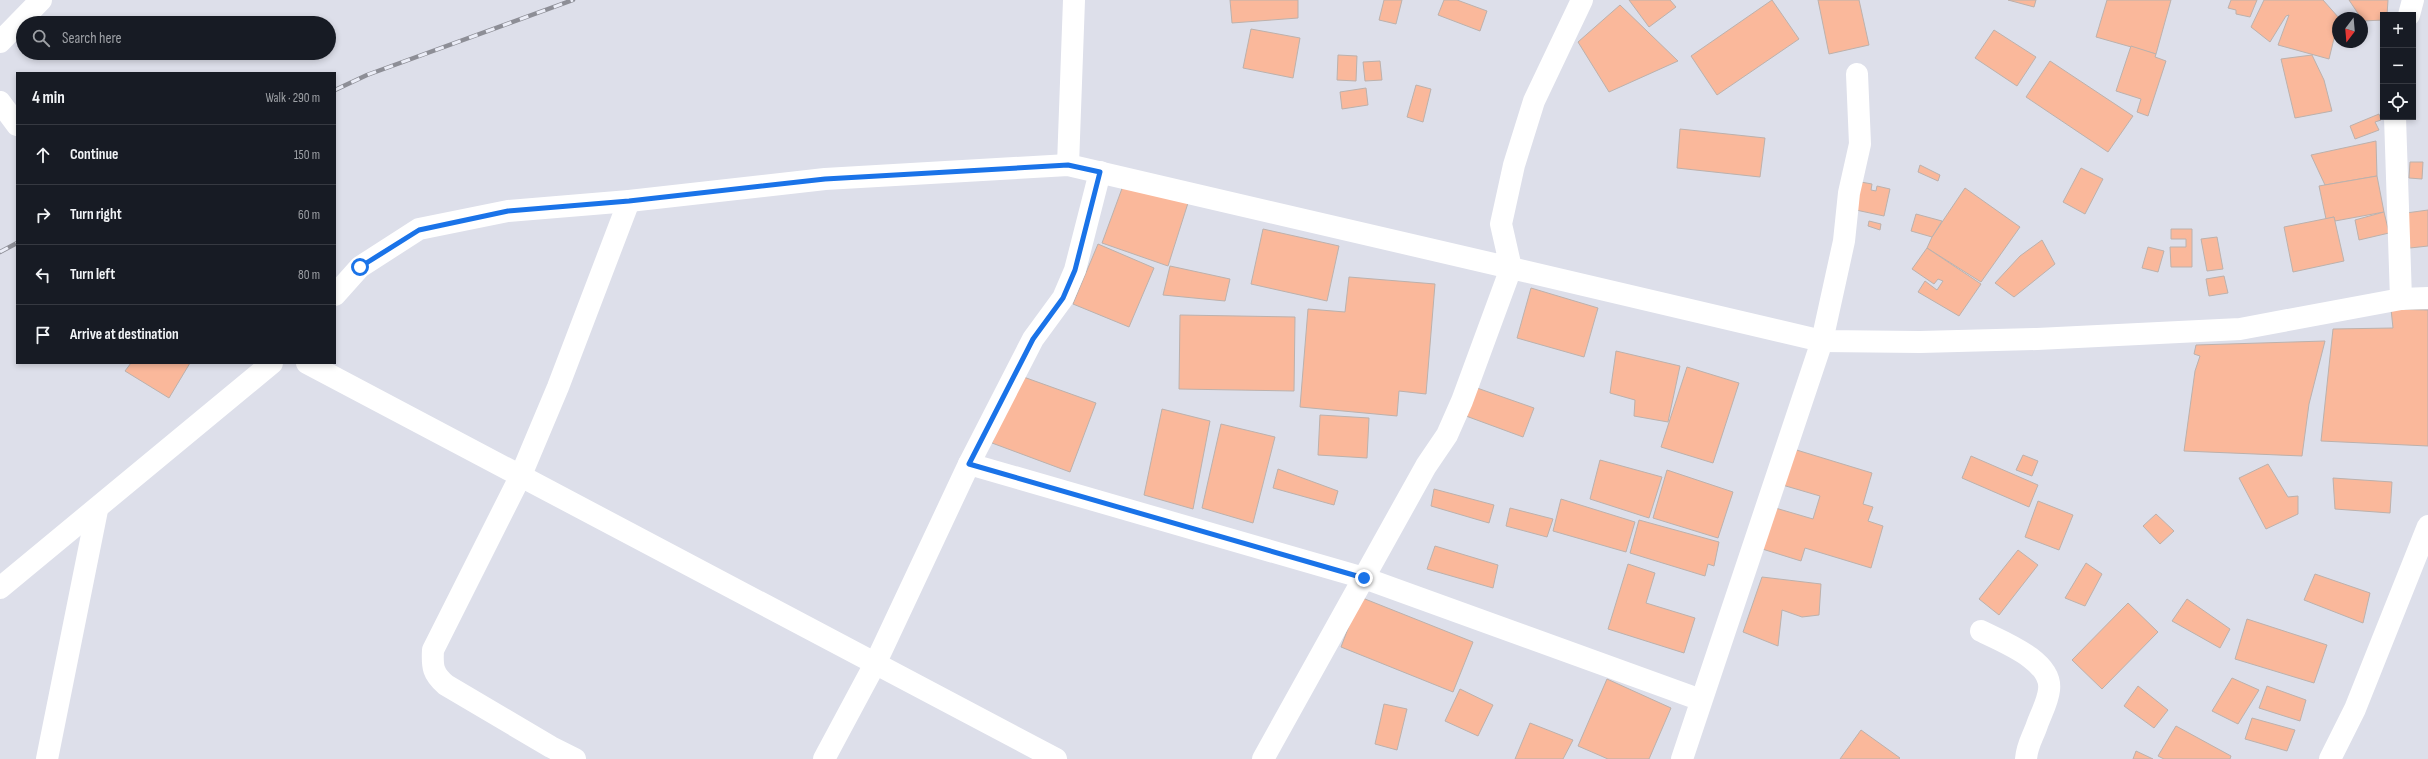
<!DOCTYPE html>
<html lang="en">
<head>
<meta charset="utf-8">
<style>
	:root { --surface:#171b24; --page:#242831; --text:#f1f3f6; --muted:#9ea1a6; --line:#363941 }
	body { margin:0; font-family:"Sofia Sans Condensed",sans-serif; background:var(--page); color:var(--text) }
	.controls { position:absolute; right:12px; top:12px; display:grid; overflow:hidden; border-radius:0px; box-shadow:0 2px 6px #0003 }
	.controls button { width:36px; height:36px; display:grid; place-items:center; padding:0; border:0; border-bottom:1px solid var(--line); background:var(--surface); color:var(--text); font:20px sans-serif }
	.compass { position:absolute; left:2332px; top:12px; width:36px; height:36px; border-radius:50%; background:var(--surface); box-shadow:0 2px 6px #0003; rotate:196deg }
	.stop { position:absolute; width:12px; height:12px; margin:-9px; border:3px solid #1a73e8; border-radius:50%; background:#fff }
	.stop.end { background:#1a73e8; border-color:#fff; box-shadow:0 1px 4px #0008 }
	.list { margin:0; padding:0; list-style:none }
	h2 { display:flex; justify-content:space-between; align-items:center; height:52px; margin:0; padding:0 16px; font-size:17px }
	h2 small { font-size:13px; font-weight:400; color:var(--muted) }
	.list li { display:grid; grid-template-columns:26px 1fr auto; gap:12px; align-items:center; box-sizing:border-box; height:60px; padding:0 16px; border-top:1px solid var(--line) }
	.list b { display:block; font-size:15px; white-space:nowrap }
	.list em { font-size:13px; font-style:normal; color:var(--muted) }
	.icon { flex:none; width:22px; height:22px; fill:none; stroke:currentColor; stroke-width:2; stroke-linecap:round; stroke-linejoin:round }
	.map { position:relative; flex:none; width:2428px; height:759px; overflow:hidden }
	.search { position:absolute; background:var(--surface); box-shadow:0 2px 6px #0003; left:16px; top:16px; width:320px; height:44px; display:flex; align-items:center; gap:10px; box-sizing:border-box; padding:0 14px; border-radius:22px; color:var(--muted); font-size:15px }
	.panel { position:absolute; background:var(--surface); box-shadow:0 2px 6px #0003; left:16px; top:72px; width:320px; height:292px; border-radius:0px }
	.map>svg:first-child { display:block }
	.building { fill:#fab89b; stroke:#bcb1ac }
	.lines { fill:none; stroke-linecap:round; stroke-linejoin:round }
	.minor { stroke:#fff; stroke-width:22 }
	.rail-casing { stroke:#8d8e96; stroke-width:4.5 }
	.rail { stroke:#ebedf7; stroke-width:3; stroke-dasharray:9; stroke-linecap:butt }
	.route { stroke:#1a73e8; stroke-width:5 }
</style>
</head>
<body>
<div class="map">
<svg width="2428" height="759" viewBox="0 0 2428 759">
	<rect width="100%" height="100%" fill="#dddfea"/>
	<g class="building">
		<polygon points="1230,0 1298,0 1298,18 1232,23"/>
		<polygon points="1384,0 1402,0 1396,24 1379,20"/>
		<polygon points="1444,0 1457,0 1487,11 1480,31 1438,15"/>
		<polygon points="1629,0 1670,0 1676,7 1649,27"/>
		<polygon points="1772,0 1799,39 1717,95 1691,56"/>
		<polygon points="1818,0 1859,0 1869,45 1829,54"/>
		<polygon points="2008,0 2036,0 2034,7"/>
		<polygon points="2107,0 2171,0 2156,54 2096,37"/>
		<polygon points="2231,0 2257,0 2250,17 2236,14 2236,10 2228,8"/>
		<polygon points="2264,0 2323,0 2339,18 2329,59 2278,45 2289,15 2286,16 2270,42 2251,27"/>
		<polygon points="2349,0 2388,0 2387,15 2383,15 2383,20 2363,21"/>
		<polygon points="1620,5 1678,61 1609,92 1578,42"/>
		<polygon points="1251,29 1300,38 1293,78 1243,68"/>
		<polygon points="1994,30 2036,57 2017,86 1975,58"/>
		<polygon points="2131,46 2156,54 2155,57 2166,61 2148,116 2137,112 2141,99 2116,91"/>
		<polygon points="1338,55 1357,56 1356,81 1337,80"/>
		<polygon points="2312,55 2324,80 2332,111 2295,118 2281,59"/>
		<polygon points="1380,61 1382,80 1365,81 1363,62"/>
		<polygon points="2050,61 2133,116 2108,152 2026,97"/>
		<polygon points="1416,85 1431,89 1423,122 1407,117"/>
		<polygon points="1366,88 1368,105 1342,109 1340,92"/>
		<polygon points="2379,114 2381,120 2375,122 2379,130 2355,139 2350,126"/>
		<polygon points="1680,129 1765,138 1760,177 1677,168"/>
		<polygon points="2376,141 2377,176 2325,185 2311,155"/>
		<polygon points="2410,162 2423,162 2422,179 2409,178"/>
		<polygon points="1920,165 1940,175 1938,181 1918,172"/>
		<polygon points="2081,168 2103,179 2085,214 2063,202"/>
		<polygon points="2377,176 2384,212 2335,221 2334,217 2326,219 2319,186"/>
		<polygon points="1861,182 1872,184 1871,190 1876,191 1877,186 1890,189 1884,216 1856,210"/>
		<polygon points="1124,183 1188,203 1168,266 1102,243"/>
		<polygon points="1965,188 2020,227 1981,282 1927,248 1932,237"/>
		<polygon points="2428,210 2428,246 2410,248 2406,213"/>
		<polygon points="2384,212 2389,233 2359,240 2355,220"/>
		<polygon points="1916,214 1942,221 1932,237 1911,231"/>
		<polygon points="2334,217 2344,261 2293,272 2284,227"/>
		<polygon points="1869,221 1881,224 1880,230 1868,226"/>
		<polygon points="1263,229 1339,246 1327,301 1251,284"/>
		<polygon points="2171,229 2192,229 2192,267 2171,267 2170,247 2186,247 2186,239 2171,239"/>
		<polygon points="2217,237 2223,269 2207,271 2201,239"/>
		<polygon points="2042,240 2055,264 2014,297 1995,283 2020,256"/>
		<polygon points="1098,244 1154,268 1129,327 1073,304"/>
		<polygon points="2148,247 2164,251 2158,272 2142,268"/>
		<polygon points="1927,248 1981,284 1959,316 1918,292 1925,281 1937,290 1943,281 1938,279 1934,284 1912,269"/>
		<polygon points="1170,266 1230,279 1225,301 1163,295"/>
		<polygon points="2224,276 2228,293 2209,296 2206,279"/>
		<polygon points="1349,277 1435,284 1426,394 1399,391 1397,416 1300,407 1308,309 1345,312"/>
		<polygon points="1531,288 1598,308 1584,357 1517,338"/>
		<polygon points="2391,309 2428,310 2428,446 2321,441 2333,329 2393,328"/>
		<polygon points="1180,315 1295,317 1294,391 1179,389"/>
		<polygon points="2325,341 2309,404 2302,456 2184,451 2195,371 2200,356 2194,354 2196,345"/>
		<polygon points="1616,351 1680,366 1668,422 1634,416 1635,400 1610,393"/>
		<polygon points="131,363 190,363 169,398 125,371"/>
		<polygon points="1687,367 1739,383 1713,463 1661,447"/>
		<polygon points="1018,375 1096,403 1070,472 992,443"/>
		<polygon points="1477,388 1534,408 1523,437 1466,416"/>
		<polygon points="1162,409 1210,421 1193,509 1144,495"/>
		<polygon points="1320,415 1369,418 1367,458 1318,455"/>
		<polygon points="1221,424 1275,437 1253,523 1202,508"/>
		<polygon points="1790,448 1872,473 1863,504 1873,507 1868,521 1883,526 1871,568 1805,548 1801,561 1759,548 1772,507 1813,519 1820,496 1779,484"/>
		<polygon points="2023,455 2038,461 2032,476 2016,470"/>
		<polygon points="1971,456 2038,485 2029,507 1962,478"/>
		<polygon points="1600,460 1662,477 1649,518 1590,499"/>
		<polygon points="2268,464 2288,497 2298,496 2298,514 2266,529 2239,478"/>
		<polygon points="1278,469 1338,491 1334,505 1273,488"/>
		<polygon points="1667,470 1733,492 1718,538 1653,518"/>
		<polygon points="2333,478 2392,482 2390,513 2335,509"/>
		<polygon points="1434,489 1494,505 1489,523 1431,506"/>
		<polygon points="1561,499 1635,522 1626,552 1553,531"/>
		<polygon points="2038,501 2073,515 2059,550 2025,537"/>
		<polygon points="1510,508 1553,519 1547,537 1506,526"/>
		<polygon points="2156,514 2174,531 2160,544 2143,526"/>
		<polygon points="1639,520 1719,542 1714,566 1708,564 1705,576 1630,553"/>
		<polygon points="1435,546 1498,565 1493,588 1427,569"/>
		<polygon points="2018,550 2038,565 1999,615 1979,599"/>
		<polygon points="2086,563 2102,574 2085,606 2065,598"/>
		<polygon points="1628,564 1655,573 1646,603 1695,618 1684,653 1608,629"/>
		<polygon points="2315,574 2370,593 2363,623 2304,600"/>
		<polygon points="1762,577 1821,584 1819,615 1802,617 1782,610 1778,646 1743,632"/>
		<polygon points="1360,597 1473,642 1453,692 1341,647"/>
		<polygon points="2187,599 2230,629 2220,648 2172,621"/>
		<polygon points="2128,603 2158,632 2102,689 2072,660"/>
		<polygon points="2247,619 2327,645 2314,683 2235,659"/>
		<polygon points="2232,678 2259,690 2238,724 2212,711"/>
		<polygon points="1607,679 1671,708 1649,759 1608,759 1578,746"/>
		<polygon points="2138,686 2168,710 2154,728 2124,706"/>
		<polygon points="2267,686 2306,700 2300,721 2259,708"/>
		<polygon points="1460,689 1493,705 1478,736 1445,721"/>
		<polygon points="1384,704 1407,709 1397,750 1375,744"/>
		<polygon points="2252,718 2295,730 2287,751 2245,739"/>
		<polygon points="1530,723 1573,740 1563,759 1515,759"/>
		<polygon points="2176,726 2231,756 2230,759 2164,759 2158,756"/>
		<polygon points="1861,730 1900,758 1899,759 1840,759"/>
		<polygon points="2136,751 2153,759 2133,759"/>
	</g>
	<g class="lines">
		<g class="minor">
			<polyline points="2409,15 2413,0"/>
			<polyline points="0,42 41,0"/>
			<polyline points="0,102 17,125"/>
			<polyline points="2395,117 2401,299"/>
			<polyline points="1068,165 1074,0"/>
			<polyline points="335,295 360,267 419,229 508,211 629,201 825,179 1068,165 1511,268 1501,224 1514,165 1534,101 1582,0"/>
			<polyline points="307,363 1056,759"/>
			<polyline points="969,464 1364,578 1701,700"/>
			<polyline points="0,588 272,363"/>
			<path d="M1981 631C2003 642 2053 661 2049 690 2048 701 2041 714 2037 725 2033 737 2027 745 2026 759"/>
			<polyline points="47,759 97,510"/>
			<path d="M575 759 551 747 446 685C433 674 432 667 433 650L521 475 558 387 629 201"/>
			<polyline points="824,759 876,662 969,464 1033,339 1063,298 1075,270 1100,172"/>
			<polyline points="1263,759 1426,466 1447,435 1462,401 1511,268 1822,341 1920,342 2037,339 2240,329 2401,299 2428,298"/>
			<polyline points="1682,759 1822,341 1844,241 1849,193 1860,144 1857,74"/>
			<polyline points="2330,759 2355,709 2428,526"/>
		</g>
		<g class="rail-casing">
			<g id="rail">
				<polyline points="335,90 367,75 573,0"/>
				<polyline points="0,252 17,243"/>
			</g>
		</g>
		<use href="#rail" class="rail"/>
	</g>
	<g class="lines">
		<polyline class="route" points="360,267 419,230 508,211 629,201 825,179 1068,165 1100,172 1075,270 1063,298 1033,339 969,464 1364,578"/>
	</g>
</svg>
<div class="controls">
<button>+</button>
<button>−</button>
<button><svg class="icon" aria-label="locate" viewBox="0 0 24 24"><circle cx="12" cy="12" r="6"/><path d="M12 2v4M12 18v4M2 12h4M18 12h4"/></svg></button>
</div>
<svg class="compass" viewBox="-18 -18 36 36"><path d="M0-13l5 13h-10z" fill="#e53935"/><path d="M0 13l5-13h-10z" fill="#9ea1a6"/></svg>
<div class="stop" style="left:360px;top:267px"></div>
<div class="stop end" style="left:1364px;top:578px"></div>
<div class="search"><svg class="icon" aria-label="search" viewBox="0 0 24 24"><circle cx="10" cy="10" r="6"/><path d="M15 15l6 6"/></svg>Search here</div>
<section class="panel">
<h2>4 min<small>Walk · 290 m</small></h2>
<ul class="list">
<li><svg class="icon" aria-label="ahead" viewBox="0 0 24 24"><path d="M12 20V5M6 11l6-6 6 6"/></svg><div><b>Continue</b></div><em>150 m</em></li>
<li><svg class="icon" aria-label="right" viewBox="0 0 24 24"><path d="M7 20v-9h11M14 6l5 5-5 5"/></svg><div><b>Turn right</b></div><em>60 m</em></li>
<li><svg class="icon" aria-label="left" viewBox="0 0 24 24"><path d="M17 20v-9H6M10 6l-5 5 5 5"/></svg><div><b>Turn left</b></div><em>80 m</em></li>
<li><svg class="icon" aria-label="arrive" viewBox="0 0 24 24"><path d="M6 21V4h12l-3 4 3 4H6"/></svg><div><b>Arrive at destination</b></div></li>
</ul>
</section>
</div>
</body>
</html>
